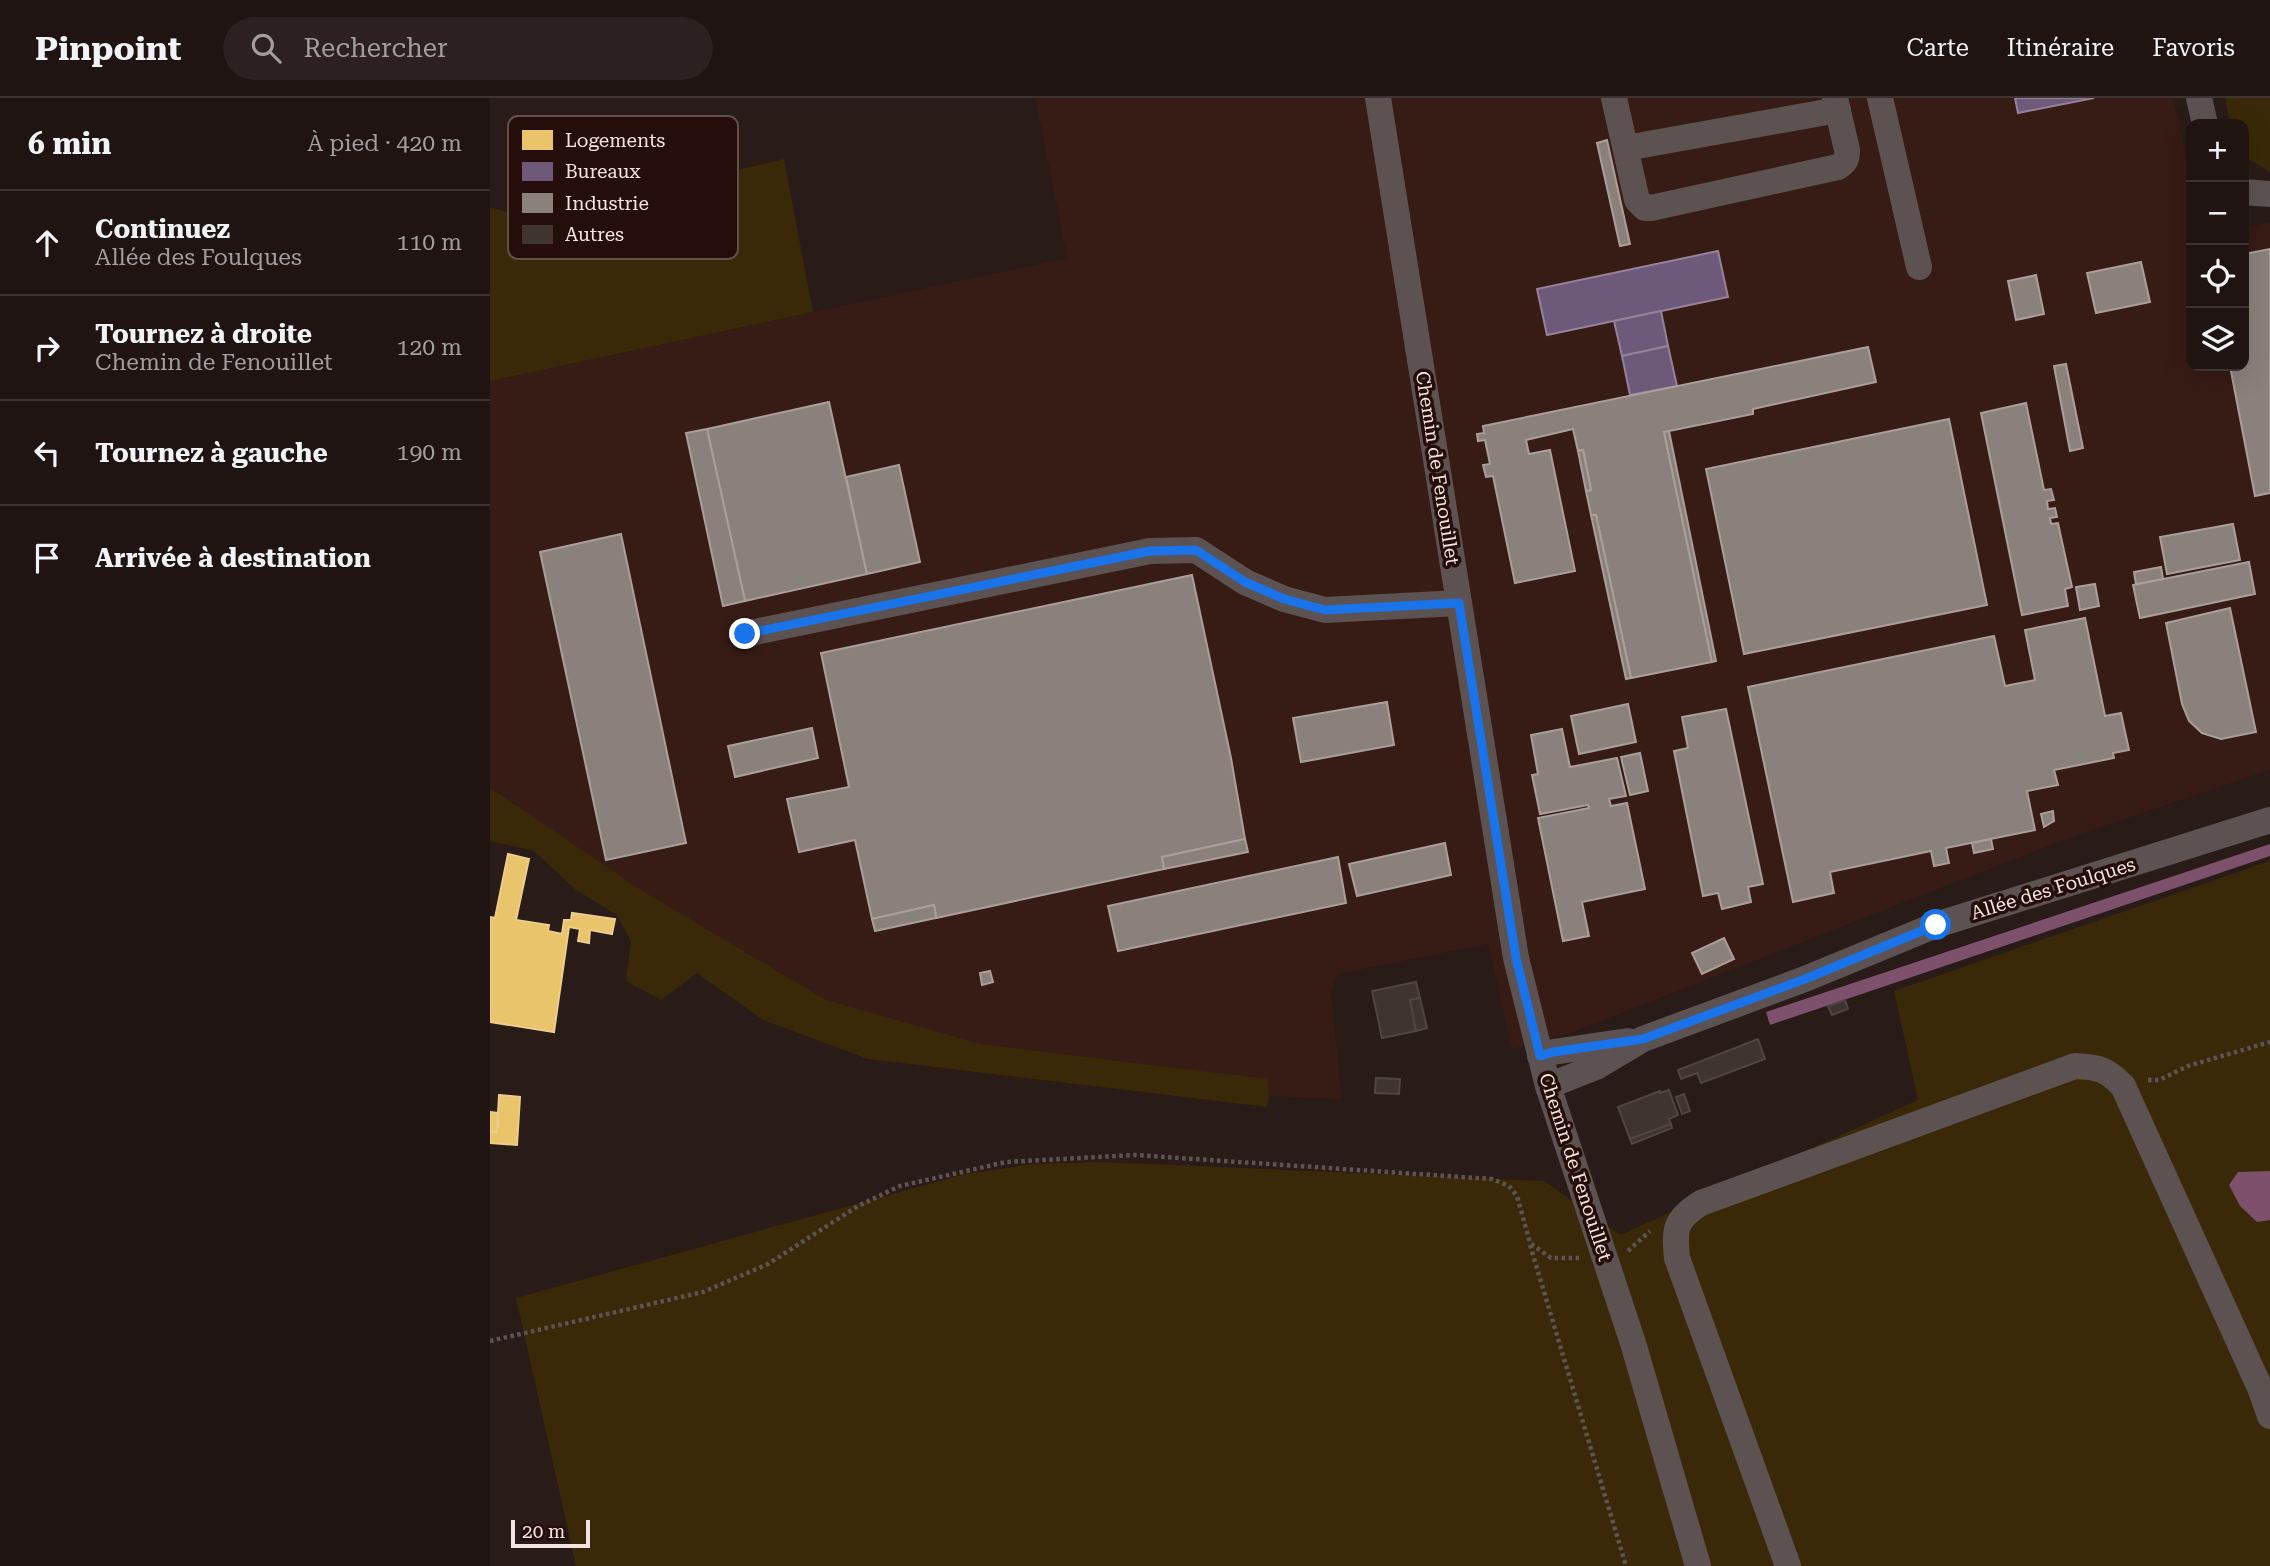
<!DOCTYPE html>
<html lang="fr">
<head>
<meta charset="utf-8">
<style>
	:root { --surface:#1f1412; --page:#2c2120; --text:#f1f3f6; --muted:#a19e9f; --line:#3c3332 }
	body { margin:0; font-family:"Roboto Serif",serif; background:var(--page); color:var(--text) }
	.controls { position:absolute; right:21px; top:21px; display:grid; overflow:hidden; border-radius:14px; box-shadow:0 7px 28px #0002 }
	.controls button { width:63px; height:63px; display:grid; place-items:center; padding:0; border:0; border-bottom:2px solid var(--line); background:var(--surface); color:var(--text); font:35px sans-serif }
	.scale { position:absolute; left:21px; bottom:18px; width:79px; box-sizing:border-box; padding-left:7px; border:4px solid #f4e3df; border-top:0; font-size:19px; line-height:24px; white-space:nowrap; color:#f4e3df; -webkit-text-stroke:5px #250e0a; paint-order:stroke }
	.stop { position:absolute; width:21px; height:21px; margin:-16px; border:5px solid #1a73e8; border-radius:50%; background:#fff }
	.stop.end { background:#1a73e8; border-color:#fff; box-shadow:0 2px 7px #0008 }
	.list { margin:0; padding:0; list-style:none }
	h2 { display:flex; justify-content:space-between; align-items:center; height:91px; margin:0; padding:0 28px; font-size:30px }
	h2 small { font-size:23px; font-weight:400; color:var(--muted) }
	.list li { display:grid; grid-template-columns:46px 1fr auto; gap:21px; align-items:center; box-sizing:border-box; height:105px; padding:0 28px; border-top:2px solid var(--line) }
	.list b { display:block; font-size:26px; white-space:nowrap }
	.list p { margin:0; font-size:23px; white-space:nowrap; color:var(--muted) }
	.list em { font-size:23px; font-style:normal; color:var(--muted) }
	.icon { flex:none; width:38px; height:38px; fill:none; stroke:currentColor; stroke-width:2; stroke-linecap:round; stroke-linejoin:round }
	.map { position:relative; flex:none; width:1780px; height:1468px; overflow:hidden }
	header { display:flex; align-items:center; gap:42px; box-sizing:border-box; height:98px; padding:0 35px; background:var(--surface); border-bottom:2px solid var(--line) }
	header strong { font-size:33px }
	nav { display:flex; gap:38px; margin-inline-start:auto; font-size:24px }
	.search { width:490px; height:63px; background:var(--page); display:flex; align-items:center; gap:18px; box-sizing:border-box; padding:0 24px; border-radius:38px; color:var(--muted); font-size:26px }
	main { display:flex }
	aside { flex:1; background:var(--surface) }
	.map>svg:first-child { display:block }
	.built { fill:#371b15 }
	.green { fill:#392908 }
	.water { fill:#7d506b }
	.homes { fill:#e9c46a; stroke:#eccd8d; stroke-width:2 }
	.offices { fill:#6d597a; stroke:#968298; stroke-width:2 }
	.industry { fill:#8a817c; stroke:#aa9e9a; stroke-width:2 }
	.building { fill:#3f342f; stroke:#514541; stroke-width:2 }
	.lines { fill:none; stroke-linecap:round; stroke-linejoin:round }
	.path { stroke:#5e5353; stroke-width:4.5; stroke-dasharray:3.5 3.5; stroke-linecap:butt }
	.minor { stroke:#5c5252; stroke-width:26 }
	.route { stroke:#1a73e8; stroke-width:9 }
	.labels { text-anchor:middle; stroke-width:7; stroke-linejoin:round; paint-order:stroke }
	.street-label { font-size:19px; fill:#f4e3df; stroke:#250e0a }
	.key { fill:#250e0a; stroke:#634e4a; stroke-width:2 }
	.key-label { font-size:19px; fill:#f4e3df }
</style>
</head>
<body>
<header>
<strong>Pinpoint</strong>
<div class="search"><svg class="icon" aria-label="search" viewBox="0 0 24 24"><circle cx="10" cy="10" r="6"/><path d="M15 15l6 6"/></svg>Rechercher</div>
<nav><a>Carte</a><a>Itinéraire</a><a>Favoris</a></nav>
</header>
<main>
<aside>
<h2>6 min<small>À pied · 420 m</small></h2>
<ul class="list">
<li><svg class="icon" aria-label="ahead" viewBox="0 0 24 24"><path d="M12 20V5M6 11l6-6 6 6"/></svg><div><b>Continuez</b><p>Allée des Foulques</p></div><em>110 m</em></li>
<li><svg class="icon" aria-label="right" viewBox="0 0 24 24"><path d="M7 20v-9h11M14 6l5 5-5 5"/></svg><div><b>Tournez à droite</b><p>Chemin de Fenouillet</p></div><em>120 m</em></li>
<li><svg class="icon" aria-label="left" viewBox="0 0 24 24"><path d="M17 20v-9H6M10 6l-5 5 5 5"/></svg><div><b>Tournez à gauche</b></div><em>190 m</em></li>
<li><svg class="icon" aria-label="arrive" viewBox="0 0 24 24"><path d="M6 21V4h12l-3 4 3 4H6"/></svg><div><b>Arrivée à destination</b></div></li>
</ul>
</aside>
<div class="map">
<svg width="1780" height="1468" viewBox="0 0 1780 1468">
	<rect width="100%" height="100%" fill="#291b18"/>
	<polygon class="built" points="545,0 1683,0 1701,79 1701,268 1754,268 1754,130 1780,124 1780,672 1576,741 1083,934 1022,951 998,846 848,876 841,896 852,1001 706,995 336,939 0,716 0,283 577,160"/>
	<g class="green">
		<polygon points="1735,0 1780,0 1780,74 1754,58 1754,26 1740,26"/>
		<polygon points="294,61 323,214 0,283 0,109 64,130 129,128 214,80"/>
		<polygon points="0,690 151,792 336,902 490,946 777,981 779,998 777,1009 378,961 273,922 207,875 171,902 136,883 141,844 127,817 86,792 44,753 0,743"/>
		<polygon points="1780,763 1780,1468 86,1468 26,1200 475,1076 544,1066 615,1064 1054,1083 1130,1137 1428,1002 1404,893"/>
	</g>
	<g class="water">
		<polygon points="1780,746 1780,758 1280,927 1276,914"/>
		<polygon points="1780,1073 1780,1122 1767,1124 1750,1108 1739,1087 1748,1074"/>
	</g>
	<g class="homes">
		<polygon points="18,756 39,761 26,822 59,827 58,833 72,836 74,822 81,822 82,815 125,821 122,836 100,832 99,845 88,843 90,831 79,829 64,934 0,924 0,819 5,820"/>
		<polygon points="9,997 30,999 27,1047 0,1045 0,1033 7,1034"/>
		<polygon points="0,1014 8,1015 7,1034 0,1033"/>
	</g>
	<g class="offices">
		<polygon points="1525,0 1604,0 1528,15"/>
		<polygon points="1228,153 1238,199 1057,237 1047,191"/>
		<polygon points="1171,213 1178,248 1132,258 1124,223"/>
		<polygon points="1178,248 1187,288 1140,297 1132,258"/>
	</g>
	<g class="industry">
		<polygon points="1117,42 1140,146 1130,148 1107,45"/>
		<polygon points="1780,151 1780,395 1765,398 1740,268 1754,268 1754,156"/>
		<polygon points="1651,164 1660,204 1606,215 1597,175"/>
		<polygon points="1546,177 1554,216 1526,222 1518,183"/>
		<polygon points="1378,249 1386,284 1263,311 1263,316 1174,334 1222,564 1141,580 1106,417 1101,417 1096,393 1101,392 1093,352 1088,353 1083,331 1036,342 1039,356 1060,352 1085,473 1025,485 1003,378 996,379 993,367 1000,366 995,342 988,343 987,336 994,335 993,328"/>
		<polygon points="1576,266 1593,350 1580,353 1564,268"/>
		<polygon points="339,304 377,476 255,503 217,331"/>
		<polygon points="1536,305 1554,392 1561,391 1564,402 1557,403 1558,411 1565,410 1567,419 1560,420 1561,426 1568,425 1582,489 1575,491 1578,508 1532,517 1491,315"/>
		<polygon points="1459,321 1497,507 1254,556 1216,371"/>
		<polygon points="217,331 255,503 233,508 196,335"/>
		<polygon points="1179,333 1226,563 1222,564 1174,334"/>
		<polygon points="1093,352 1101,392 1096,393 1088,353"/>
		<polygon points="409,367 430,464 377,476 356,379"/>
		<polygon points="1101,417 1106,417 1141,580 1136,581"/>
		<polygon points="1743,426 1750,462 1677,476 1670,439"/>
		<polygon points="131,436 196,745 116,762 50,454"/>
		<polygon points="1759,464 1765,496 1650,520 1643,487"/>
		<polygon points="1671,469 1673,481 1646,486 1644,474"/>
		<polygon points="702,477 741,660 755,741 672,759 674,771 446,820 444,807 382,821 365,742 309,754 297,701 359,689 331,555"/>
		<polygon points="1605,486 1609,508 1590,512 1586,489"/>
		<polygon points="1740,510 1766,634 1731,641 1712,635 1699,623 1692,606 1676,525"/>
		<polygon points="1595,520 1615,618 1631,615 1639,652 1623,655 1624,660 1564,672 1568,687 1537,693 1545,732 1456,750 1459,765 1444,768 1441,753 1340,774 1344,795 1303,804 1258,589 1504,538 1515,588 1545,582 1535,532"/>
		<polygon points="897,604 904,647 811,664 803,620"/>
		<polygon points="1138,606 1146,644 1089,656 1081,618"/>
		<polygon points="1236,611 1273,786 1258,789 1261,804 1232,811 1228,795 1213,798 1184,653 1198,650 1192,619"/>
		<polygon points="322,630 328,660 245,679 238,648"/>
		<polygon points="1072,631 1080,669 1127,660 1136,698 1119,701 1121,708 1137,705 1155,791 1092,804 1099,838 1073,843 1048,720 1099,710 1098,707 1050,716 1042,677 1048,676 1041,637"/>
		<polygon points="1150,655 1158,693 1140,697 1131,659"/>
		<polygon points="1563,713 1564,723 1554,729 1551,716"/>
		<polygon points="755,741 758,754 674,771 672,759"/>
		<polygon points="1501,741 1503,751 1484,755 1482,745"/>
		<polygon points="955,745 961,777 867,798 859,766"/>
		<polygon points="848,759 856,805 628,853 618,808"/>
		<polygon points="444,807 446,820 385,833 382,821"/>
		<polygon points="1234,840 1244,861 1212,876 1202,855"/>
		<polygon points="500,873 503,884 492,887 490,875"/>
	</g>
	<g class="building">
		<polygon points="926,884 930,900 920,902 926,933 892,940 882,893"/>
		<polygon points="930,900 937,930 926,933 920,902"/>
		<polygon points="1355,902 1358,911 1342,917 1338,908"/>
		<polygon points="1268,941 1275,961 1211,985 1207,975 1191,981 1188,972"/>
		<polygon points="886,980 910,981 909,996 885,995"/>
		<polygon points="1179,992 1188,1017 1179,1021 1181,1026 1140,1041 1128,1009 1170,993 1170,995"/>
		<polygon points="1194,996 1200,1013 1192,1016 1186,999"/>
		<polygon points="1181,1026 1182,1030 1142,1046 1140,1041"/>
	</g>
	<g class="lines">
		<g class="path">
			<polyline points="1658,982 1669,982 1698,968 1780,944"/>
			<polyline points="1040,1147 1136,1468"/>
			<polyline points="1138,1153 1160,1133"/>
			<polyline points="0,1243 213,1194 278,1166 368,1108 410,1088 516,1064 645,1057 1002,1081 1019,1088 1027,1098 1040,1145 1061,1160 1089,1160"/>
		</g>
		<g class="minor">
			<polyline points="888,0 1026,860 1058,988 1143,1245 1208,1468"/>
			<path d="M1124 0 1147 102 1155 110H1161L1348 69C1356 64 1357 61 1357 52L1345 0"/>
			<polyline points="1390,0 1429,169"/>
			<polyline points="1709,0 1715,26"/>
			<polyline points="1136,50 1348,12"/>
			<polyline points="1754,94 1780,96"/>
			<polyline points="255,536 660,453 706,452 755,484 794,501 835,512 969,505"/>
			<polyline points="1050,958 1063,954 1138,943"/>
			<polyline points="1058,988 1106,969 1153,941 1315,881 1446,827 1780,722"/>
			<path d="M1298 1468 1187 1160C1184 1131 1185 1121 1211 1105L1585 968C1609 969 1616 971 1633 988L1770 1290 1780 1318"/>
		</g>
	</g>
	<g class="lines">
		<polyline class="route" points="255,536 660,453 706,452 755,484 794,501 835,512 969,505 1026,860 1050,958 1063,954 1153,941 1315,881 1446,827"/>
	</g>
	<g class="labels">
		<g class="street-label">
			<text transform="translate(948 370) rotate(81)" y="7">Chemin de Fenouillet</text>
			<text transform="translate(1563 790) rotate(-17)" y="7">Allée des Foulques</text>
			<text transform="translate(1086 1069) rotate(72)" y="7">Chemin de Fenouillet</text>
		</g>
	</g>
	<rect x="18" y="18" width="230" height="143" rx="10" class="key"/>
	<rect x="32" y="32" width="31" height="20" fill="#e9c46a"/>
	<rect x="32" y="64" width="31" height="19" fill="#6d597a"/>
	<rect x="32" y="95" width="31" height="20" fill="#8a817c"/>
	<rect x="32" y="127" width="31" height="19" fill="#3f342f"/>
	<g class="key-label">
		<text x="75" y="49">Logements</text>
		<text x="75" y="80">Bureaux</text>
		<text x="75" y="112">Industrie</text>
		<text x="75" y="143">Autres</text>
	</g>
</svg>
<div class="controls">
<button>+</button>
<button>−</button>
<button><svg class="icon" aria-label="locate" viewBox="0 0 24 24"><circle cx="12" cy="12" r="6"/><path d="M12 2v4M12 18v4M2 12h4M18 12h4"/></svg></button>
<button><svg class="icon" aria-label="layers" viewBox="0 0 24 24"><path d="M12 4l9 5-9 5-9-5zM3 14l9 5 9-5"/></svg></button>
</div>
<div class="scale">20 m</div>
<div class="stop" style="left:1446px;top:827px"></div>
<div class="stop end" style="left:255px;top:536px"></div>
</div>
</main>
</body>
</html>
